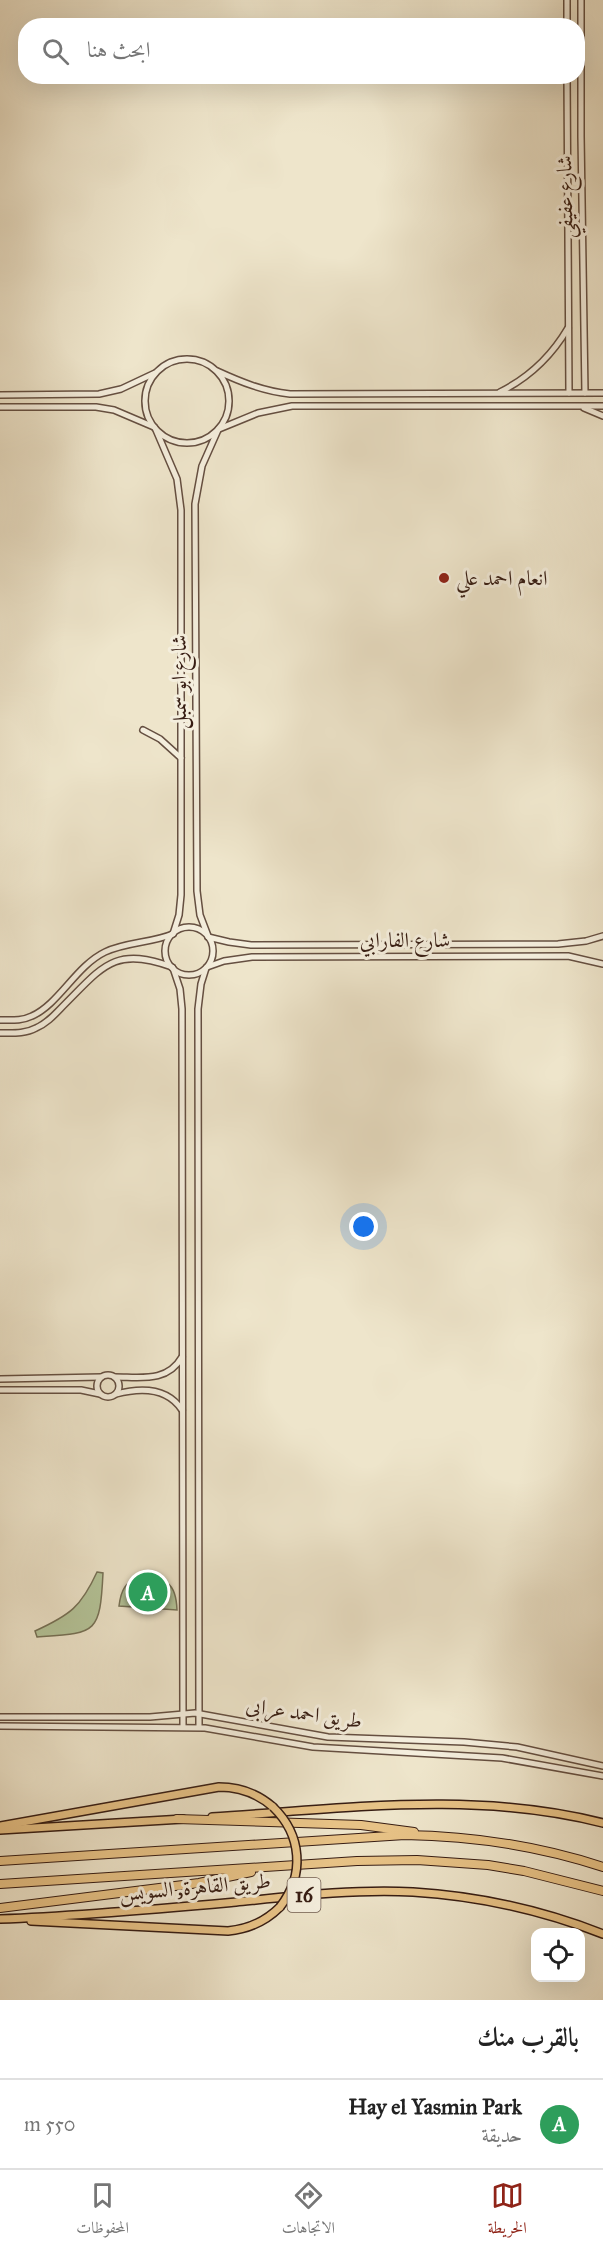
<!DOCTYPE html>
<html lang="ar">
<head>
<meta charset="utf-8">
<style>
	:root { --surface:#fff; --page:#f2f2f2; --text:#222; --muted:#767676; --line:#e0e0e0; --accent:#8f2418 }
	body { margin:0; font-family:"IM FELL Great Primer",Amiri,serif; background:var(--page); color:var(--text); direction:rtl }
	.controls { position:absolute; right:18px; bottom:18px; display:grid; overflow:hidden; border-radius:12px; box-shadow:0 6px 24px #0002 }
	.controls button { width:54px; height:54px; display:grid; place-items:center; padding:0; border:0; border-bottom:2px solid var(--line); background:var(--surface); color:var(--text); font:30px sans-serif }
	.you { position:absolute; left:364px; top:1227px; width:21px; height:21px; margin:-15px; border:4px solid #fff; border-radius:50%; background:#1a73e8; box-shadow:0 0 0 9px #1a73e833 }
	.badge { display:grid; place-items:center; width:39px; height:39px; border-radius:50%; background:var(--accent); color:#fff; font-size:20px; font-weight:700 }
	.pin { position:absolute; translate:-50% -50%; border:3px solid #fff; box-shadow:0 2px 6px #0006 }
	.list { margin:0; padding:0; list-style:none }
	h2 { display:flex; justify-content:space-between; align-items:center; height:78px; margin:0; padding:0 24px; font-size:26px }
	h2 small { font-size:20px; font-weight:400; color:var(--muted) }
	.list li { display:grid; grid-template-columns:39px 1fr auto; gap:18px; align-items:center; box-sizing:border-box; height:90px; padding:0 24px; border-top:2px solid var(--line) }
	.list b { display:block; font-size:22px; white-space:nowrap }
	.list p { margin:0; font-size:20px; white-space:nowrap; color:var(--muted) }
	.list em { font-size:20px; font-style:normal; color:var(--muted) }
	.icon { flex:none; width:33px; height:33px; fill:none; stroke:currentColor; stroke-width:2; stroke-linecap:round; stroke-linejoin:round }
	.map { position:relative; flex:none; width:603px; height:2000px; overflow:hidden; direction:ltr }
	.search { position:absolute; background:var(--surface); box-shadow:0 6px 24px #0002; left:18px; right:18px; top:18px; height:66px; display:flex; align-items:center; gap:15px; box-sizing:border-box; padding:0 21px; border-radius:24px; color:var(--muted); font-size:22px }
	.sheet { height:168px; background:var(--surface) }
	nav { display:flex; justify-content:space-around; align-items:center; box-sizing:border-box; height:84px; border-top:2px solid var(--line); background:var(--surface); font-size:16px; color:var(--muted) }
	nav a { display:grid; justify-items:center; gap:3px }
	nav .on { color:var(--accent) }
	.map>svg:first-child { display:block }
	.green { fill:#b5c59a; stroke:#767156; stroke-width:1.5 }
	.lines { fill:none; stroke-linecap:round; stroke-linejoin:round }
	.tertiary-casing { stroke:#654f41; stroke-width:8 }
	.trunk-casing { stroke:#371d13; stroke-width:10 }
	.motorway-casing { stroke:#371d13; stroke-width:10 }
	.tertiary { stroke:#f4eedd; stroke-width:5 }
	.trunk { stroke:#e7c286; stroke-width:7 }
	.motorway { stroke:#e7c286; stroke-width:8 }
	.trunk-bridge-casing { stroke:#371d13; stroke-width:10; stroke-linecap:butt }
	.trunk-bridge { stroke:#e7c286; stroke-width:7 }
	.poi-dot { fill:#8f2418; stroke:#f4eedd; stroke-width:2 }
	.labels { text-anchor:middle; stroke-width:6; stroke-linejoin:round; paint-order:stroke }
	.shield { fill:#f4eedd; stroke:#705c50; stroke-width:1.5 }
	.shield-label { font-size:20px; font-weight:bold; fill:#371d13 }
	.street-label { font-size:21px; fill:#371d13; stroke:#f4eedd }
	.poi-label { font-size:21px; fill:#371d13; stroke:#f4eedd; text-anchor:start }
</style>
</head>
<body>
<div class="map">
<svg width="603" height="2000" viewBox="0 0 603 2000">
	<rect width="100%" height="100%" fill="#eee5cb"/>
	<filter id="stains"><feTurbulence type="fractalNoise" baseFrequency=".00333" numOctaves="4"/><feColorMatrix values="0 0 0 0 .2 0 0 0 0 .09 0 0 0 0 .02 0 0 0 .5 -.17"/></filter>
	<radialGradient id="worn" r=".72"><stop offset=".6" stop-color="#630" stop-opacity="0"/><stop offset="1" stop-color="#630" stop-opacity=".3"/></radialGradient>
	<g class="green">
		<path d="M97 1572 103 1573C100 1635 96 1633 37 1637L35 1631C70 1615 81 1607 97 1572Z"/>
		<path d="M140 1577C166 1578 176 1582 177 1610L119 1606C121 1590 125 1582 140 1577Z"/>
	</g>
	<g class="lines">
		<g class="tertiary-casing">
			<g id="tertiary">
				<polyline points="581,0 581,136 585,393"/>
				<polyline points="567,26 567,0"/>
				<polyline points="567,76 569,393"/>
				<circle cx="187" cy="401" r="42"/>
				<path d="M217 371C241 382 263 391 290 394L603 393"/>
				<path d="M500 392C530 377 551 357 568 328"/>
				<polyline points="0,395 99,394 121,389 155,373"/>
				<polyline points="0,407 96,407 114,410 154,427"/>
				<polyline points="584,408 603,416"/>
				<polyline points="219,429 258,413 292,406 603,406"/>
				<polyline points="156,430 177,479 181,510 181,895 179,915 173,934"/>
				<polyline points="143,730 160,739 181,758"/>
				<circle cx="189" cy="951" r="24"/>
				<polyline points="208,936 200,915 197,891 195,504 202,466 218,430"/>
				<polyline points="208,937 229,942 251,945 558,944 586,941 603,936"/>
				<polyline points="207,967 224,961 252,957 568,956 603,964"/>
				<polyline points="173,968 180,989 182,1009 183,1727"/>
				<path d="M0 1020C11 1020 22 1021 32 1016 59 1004 76 966 105 952 126 942 151 943 173 934"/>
				<path d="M0 1033C13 1033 25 1034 36 1028 48 1023 56 1013 65 1004 103 966 115 946 172 967"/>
				<circle cx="108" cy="1386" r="11"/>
				<path d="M115 1377C140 1377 167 1383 182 1357"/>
				<polyline points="0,1379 101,1377"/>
				<polyline points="0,1390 81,1390 100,1394"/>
				<path d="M116 1394C139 1388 167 1387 182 1410"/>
				<polyline points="0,1717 150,1717 195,1713 328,1737 464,1742 517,1747 603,1766"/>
				<polyline points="0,1726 205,1728 313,1747 502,1758 603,1776"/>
				<polyline points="199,1727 198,1009 201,984 206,968"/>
			</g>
		</g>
		<g class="trunk-casing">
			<g id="trunk">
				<path d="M212 1817C342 1809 475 1790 603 1823"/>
				<path d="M0 1826 219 1787C240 1787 257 1793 273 1807"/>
				<polyline points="0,1830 183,1819"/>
				<path d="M0 1919C79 1916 157 1909 236 1902 295 1896 354 1889 413 1892 478 1896 542 1910 603 1934"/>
				<path d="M31 1921 228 1931C249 1929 265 1922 280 1907"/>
			</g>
		</g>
		<g class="motorway-casing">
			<g id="motorway">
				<polyline points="177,1819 361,1825 414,1832"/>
				<path d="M0 1861 405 1835C473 1836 539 1846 603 1867"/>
				<polyline points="0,1884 357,1861 417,1860 488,1865 524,1871 603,1891"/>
				<polyline points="0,1908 199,1883 251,1872"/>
			</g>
		</g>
		<use href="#tertiary" class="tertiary"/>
		<use href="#trunk" class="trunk"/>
		<use href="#motorway" class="motorway"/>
		<g class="trunk-bridge-casing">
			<path id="trunk-bridge" d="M273 1807C302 1835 305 1875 280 1907"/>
		</g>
		<use href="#trunk-bridge" class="trunk-bridge"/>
	</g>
	<circle class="poi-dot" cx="444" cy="578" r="6"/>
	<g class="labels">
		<rect class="shield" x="287.5" y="1878" width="33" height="34" rx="4.5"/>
		<g class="shield-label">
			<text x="304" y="1902">16</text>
		</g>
		<g class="street-label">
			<text transform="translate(565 197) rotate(-91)" y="7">شارع عفيفي</text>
			<text transform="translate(179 682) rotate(-90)" y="7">شارع ابو سمبل</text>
			<text x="405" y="947">شارع الفارابي</text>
			<text transform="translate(304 1713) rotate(8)" y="7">طريق احمد عرابى</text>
			<text transform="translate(195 1887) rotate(-5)" y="7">طريق القاهرة, السويس</text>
		</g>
		<g class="poi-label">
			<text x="456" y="585">انعام احمد علي</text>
		</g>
	</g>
	<rect width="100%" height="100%" filter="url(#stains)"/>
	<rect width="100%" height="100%" fill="url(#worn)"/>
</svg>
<div class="controls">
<button><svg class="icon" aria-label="locate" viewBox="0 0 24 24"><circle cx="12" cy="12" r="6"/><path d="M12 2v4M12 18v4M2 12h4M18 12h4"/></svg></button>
</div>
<div class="you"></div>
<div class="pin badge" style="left:148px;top:1592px;background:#2e9e5b">A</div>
<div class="search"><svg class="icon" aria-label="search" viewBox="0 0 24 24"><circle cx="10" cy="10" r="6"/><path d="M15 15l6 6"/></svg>ابحث هنا</div>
</div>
<section class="sheet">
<h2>بالقرب منك<small></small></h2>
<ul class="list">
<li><span class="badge" style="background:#2e9e5b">A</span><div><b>Hay el Yasmin Park</b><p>حديقة</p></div><em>550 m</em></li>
</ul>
</section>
<nav>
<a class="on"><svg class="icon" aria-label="map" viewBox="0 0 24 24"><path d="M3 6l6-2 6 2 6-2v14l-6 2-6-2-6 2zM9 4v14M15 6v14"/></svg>الخريطة</a>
<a><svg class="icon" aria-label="directions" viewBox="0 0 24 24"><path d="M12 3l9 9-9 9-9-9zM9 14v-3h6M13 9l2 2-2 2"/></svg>الاتجاهات</a>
<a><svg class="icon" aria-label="saved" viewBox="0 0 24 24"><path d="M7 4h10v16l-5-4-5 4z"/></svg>المحفوظات</a>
</nav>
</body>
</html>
